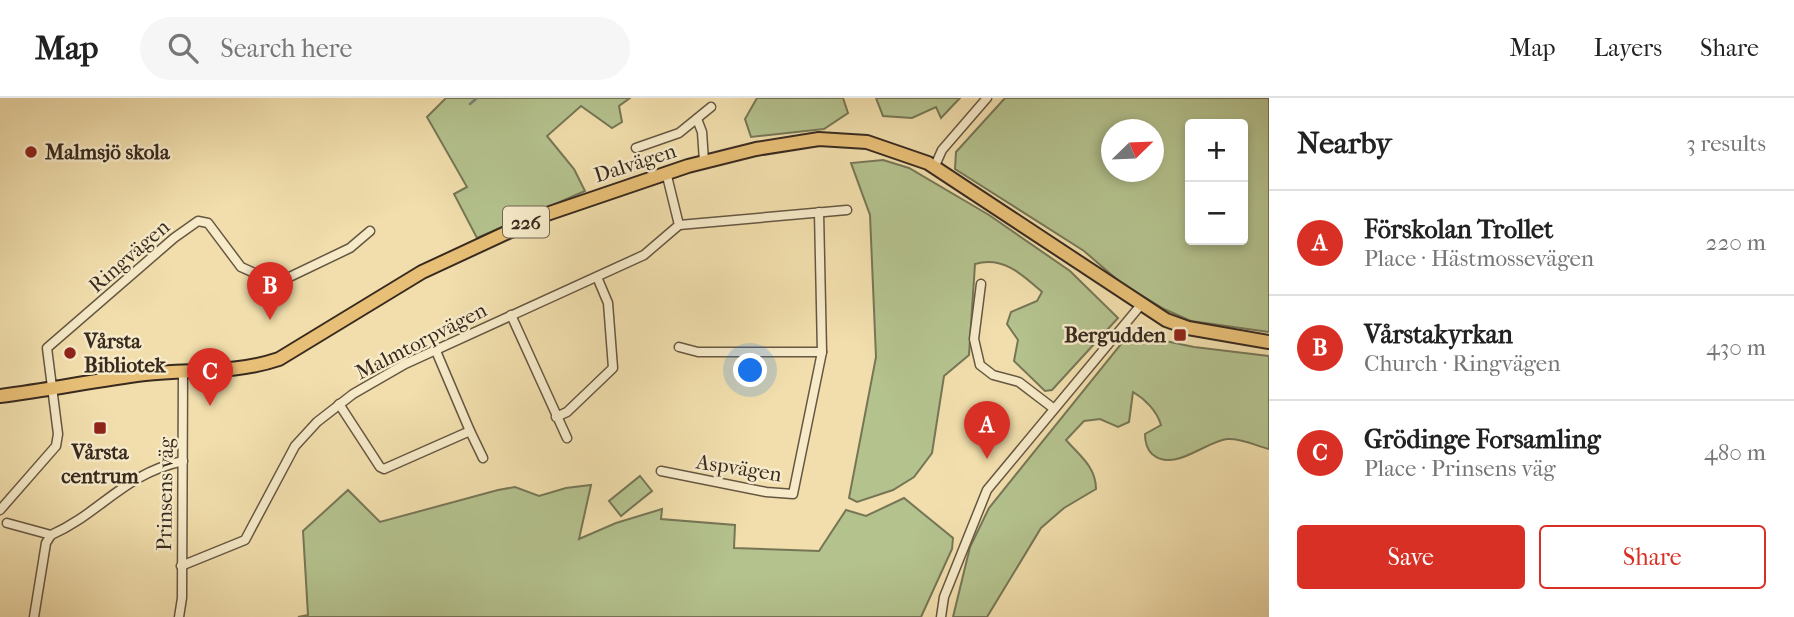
<!DOCTYPE html>
<html lang="en">
<head>
<meta charset="utf-8">
<style>
	:root { --surface:#fff; --page:#f6f6f6; --text:#222; --muted:#767676; --line:#e0e0e0; --accent:#d93025 }
	body { margin:0; font-family:"IM FELL French Canon",serif; background:var(--page); color:var(--text) }
	.controls { position:absolute; right:21px; top:21px; display:grid; overflow:hidden; border-radius:7px; box-shadow:0 4px 10px #0003 }
	.controls button { width:63px; height:63px; display:grid; place-items:center; padding:0; border:0; border-bottom:2px solid var(--line); background:var(--surface); color:var(--text); font:35px sans-serif }
	.compass { position:absolute; left:1101px; top:21px; width:63px; height:63px; border-radius:50%; background:var(--surface); box-shadow:0 4px 10px #0003; rotate:67deg }
	.you { position:absolute; left:751px; top:273px; width:24px; height:24px; margin:-18px; border:5px solid #fff; border-radius:50%; background:#1a73e8; box-shadow:0 0 0 10px #1a73e833 }
	.badge { display:grid; place-items:center; width:46px; height:46px; border-radius:50%; background:var(--accent); color:#fff; font-size:23px; font-weight:700 }
	.pin { position:absolute; translate:-50% -58px; filter:drop-shadow(0 2px 4px #0008) }
	.pin::after { content:''; position:absolute; top:37px; width:24px; height:21px; background:inherit; clip-path:polygon(0 0,100% 0,50% 100%) }
	.list { margin:0; padding:0; list-style:none }
	h2 { display:flex; justify-content:space-between; align-items:center; height:91px; margin:0; padding:0 28px; font-size:30px }
	h2 small { font-size:23px; font-weight:400; color:var(--muted) }
	.list li { display:grid; grid-template-columns:46px 1fr auto; gap:21px; align-items:center; box-sizing:border-box; height:105px; padding:0 28px; border-top:2px solid var(--line) }
	.list b { display:block; font-size:26px; white-space:nowrap }
	.list p { margin:0; font-size:23px; white-space:nowrap; color:var(--muted) }
	.list em { font-size:23px; font-style:normal; color:var(--muted) }
	.actions { display:flex; gap:14px; padding:21px 28px }
	.actions a { flex:1; padding:16px 0; border:2px solid var(--accent); border-radius:7px; text-align:center; font-size:24px; color:var(--accent) }
	.actions .main { background:var(--accent); color:#fff }
	.icon { flex:none; width:38px; height:38px; fill:none; stroke:currentColor; stroke-width:2; stroke-linecap:round; stroke-linejoin:round }
	.map { position:relative; flex:none; width:1269px; height:519px; overflow:hidden }
	header { display:flex; align-items:center; gap:42px; box-sizing:border-box; height:98px; padding:0 35px; background:var(--surface); border-bottom:2px solid var(--line) }
	header strong { font-size:33px }
	nav { display:flex; gap:38px; margin-inline-start:auto; font-size:24px }
	.search { width:490px; height:63px; background:var(--page); display:flex; align-items:center; gap:18px; box-sizing:border-box; padding:0 24px; border-radius:38px; color:var(--muted); font-size:26px }
	main { display:flex }
	aside { flex:1; background:var(--surface) }
	.map>svg:first-child { display:block }
	.green { fill:#b4c28e; stroke:#767656; stroke-width:2; fill-rule:evenodd }
	.lines { fill:none; stroke-linecap:round; stroke-linejoin:round }
	.stream { stroke:#748177; stroke-width:2.5 }
	.street-casing { stroke:#665742; stroke-width:11 }
	.primary-casing { stroke:#382a1f; stroke-width:16 }
	.street { stroke:#f6eac9; stroke-width:8 }
	.primary { stroke:#e8bf76; stroke-width:12 }
	.poi-dot { fill:#8f2418; stroke:#f6eac9; stroke-width:2.5 }
	.labels { text-anchor:middle; stroke-width:5; stroke-linejoin:round; paint-order:stroke }
	.shield { fill:#f6eac9; stroke:#716452; stroke-width:2 }
	.shield-label { font-size:19px; font-weight:bold; fill:#382a1f }
	.poi-label { font-size:21px; font-weight:bold; fill:#382a1f; stroke:#f6eac9; text-anchor:start }
	.street-label { font-size:21px; fill:#382a1f; stroke:#f6eac9 }
</style>
</head>
<body>
<header>
<strong>Map</strong>
<div class="search"><svg class="icon" aria-label="search" viewBox="0 0 24 24"><circle cx="10" cy="10" r="6"/><path d="M15 15l6 6"/></svg>Search here</div>
<nav><a>Map</a><a>Layers</a><a>Share</a></nav>
</header>
<main>
<div class="map">
<svg width="1269" height="519" viewBox="0 0 1269 519">
	<rect width="100%" height="100%" fill="#f1deac"/>
	<filter id="stains"><feTurbulence type="fractalNoise" baseFrequency=".00286" numOctaves="4"/><feColorMatrix values="0 0 0 0 .2 0 0 0 0 .09 0 0 0 0 .02 0 0 0 .5 -.17"/></filter>
	<radialGradient id="worn" r=".72"><stop offset=".6" stop-color="#630" stop-opacity="0"/><stop offset="1" stop-color="#630" stop-opacity=".3"/></radialGradient>
	<g class="green">
		<polygon points="446,0 630,0 619,8 622,24 612,30 581,8 547,38 574,71 585,93 477,140 454,96 467,89 427,19"/>
		<polygon points="757,0 843,0 848,15 824,31 751,39 745,21"/>
		<polygon points="876,0 960,0 941,20 936,9 912,20 883,18"/>
		<path d="M1005 0H1269V234L1191 223 1164 211 1121 185 1084 153 955 71 956 54ZM1190 26H1243V142H1190ZM1112 32H1154V74H1112Z"/>
		<path d="M883 62 909 70 989 117 1070 173 1118 220 1052 292 1045 293 1014 263 1018 242 1007 226 1011 214 1037 203 1042 194C1022 176 1003 158 975 166L969 257 944 278 932 355 914 379 893 392 857 404 849 400 876 259 870 117 851 65Z"/>
		<path d="M1137 237 1194 249 1269 258V351C1256 348 1242 340 1227 341 1204 344 1174 375 1152 356 1147 351 1145 343 1145 336L1161 327C1157 313 1145 301 1133 294L1129 324 1118 329 1100 321 1084 323 1066 342C1080 358 1096 369 1096 391L1064 410 1041 430 987 519H953L970 449 989 410 1121 246Z"/>
		<polygon points="640,378 652,393 621,418 609,403"/>
		<polygon points="591,387 579,441 616,425 662,411 661,421 735,427 734,450 819,453 846,412 866,418 904,400 953,440 952,451 921,519 298,519 308,517 303,433 348,392 380,424 498,392 515,389 539,398 566,390"/>
	</g>
	<g class="lines">
		<polyline class="stream" points="470,6 477,0"/>
		<g class="street-casing">
			<g id="street">
				<polyline points="697,21 702,34 704,63"/>
				<polyline points="636,50 679,35 711,9"/>
				<polyline points="934,70 942,52 987,0"/>
				<polyline points="679,127 847,112"/>
				<polyline points="981,186 974,241 980,267 993,277 1019,284 1053,310"/>
				<polyline points="511,217 567,340"/>
				<polyline points="679,249 698,254 822,254"/>
				<polyline points="436,253 470,333"/>
				<polyline points="339,306 380,369 384,371 470,333 483,360"/>
				<polyline points="556,319 567,314 613,270 608,205 597,179"/>
				<polyline points="661,373 766,394 793,396 822,254 819,114"/>
				<polyline points="0,412 56,348 58,336 47,250 174,140 198,123 208,125 241,169 277,185 350,150 370,133"/>
				<polyline points="7,425 51,437"/>
				<polyline points="181,468 245,442 295,348 317,324 353,296 405,266 644,157 679,127 666,74"/>
				<path d="M34 519 46 445 51 437C101 415 123 376 183 363"/>
				<polyline points="179,519 182,500 183,273"/>
				<polyline points="941,519 944,499 987,392 1140,208"/>
			</g>
		</g>
		<g class="primary-casing">
			<path id="primary" d="M0 298C48 292 97 282 145 276 190 271 235 276 279 261L422 174 547 116 688 68 756 51 819 41 867 44 928 65 1166 222 1188 230 1269 244"/>
		</g>
		<use href="#street" class="street"/>
		<use href="#primary" class="primary"/>
	</g>
	<g class="poi-dot">
		<circle cx="31" cy="54" r="7"/>
		<rect x="1173" y="230" width="14" height="14" rx="3.5"/>
		<circle cx="70" cy="255" r="7"/>
		<rect x="93" y="323" width="14" height="14" rx="3.5"/>
	</g>
	<g class="labels">
		<rect class="shield" x="503" y="108.5" width="46" height="31" rx="5"/>
		<g class="shield-label">
			<text x="526" y="131">226</text>
		</g>
		<g class="poi-label">
			<text x="45" y="61">Malmsjö skola</text>
			<text x="1166" y="244" text-anchor="end">Bergudden</text>
			<text x="84" y="250">Vårsta<tspan x="84" dy="24">Bibliotek</tspan></text>
			<text x="100" y="361" text-anchor="middle">Vårsta<tspan x="100" dy="24">centrum</tspan></text>
		</g>
		<g class="street-label">
			<text transform="translate(635 65) rotate(-18)" y="7">Dalvägen</text>
			<text transform="translate(129 158) rotate(-41)" y="7">Ringvägen</text>
			<text transform="translate(421 243) rotate(-27)" y="7">Malmtorpvägen</text>
			<text transform="translate(739 370) rotate(9)" y="7">Aspvägen</text>
			<text transform="translate(165 396) rotate(-89)" y="7">Prinsens väg</text>
		</g>
	</g>
	<rect width="100%" height="100%" filter="url(#stains)"/>
	<rect width="100%" height="100%" fill="url(#worn)"/>
</svg>
<div class="controls">
<button>+</button>
<button>−</button>
</div>
<svg class="compass" viewBox="-18 -18 36 36"><path d="M0-13l5 13h-10z" fill="#e53935"/><path d="M0 13l5-13h-10z" fill="#767676"/></svg>
<div class="you"></div>
<div class="pin badge" style="left:987px;top:361px">A</div>
<div class="pin badge" style="left:270px;top:222px">B</div>
<div class="pin badge" style="left:210px;top:308px">C</div>
</div>
<aside>
<h2>Nearby<small>3 results</small></h2>
<ul class="list">
<li><span class="badge">A</span><div><b>Förskolan Trollet</b><p>Place · Hästmossevägen</p></div><em>220 m</em></li>
<li><span class="badge">B</span><div><b>Vårstakyrkan</b><p>Church · Ringvägen</p></div><em>430 m</em></li>
<li><span class="badge">C</span><div><b>Grödinge Forsamling</b><p>Place · Prinsens väg</p></div><em>480 m</em></li>
</ul>
<div class="actions"><a class="main">Save</a><a>Share</a></div>
</aside>
</main>
</body>
</html>
